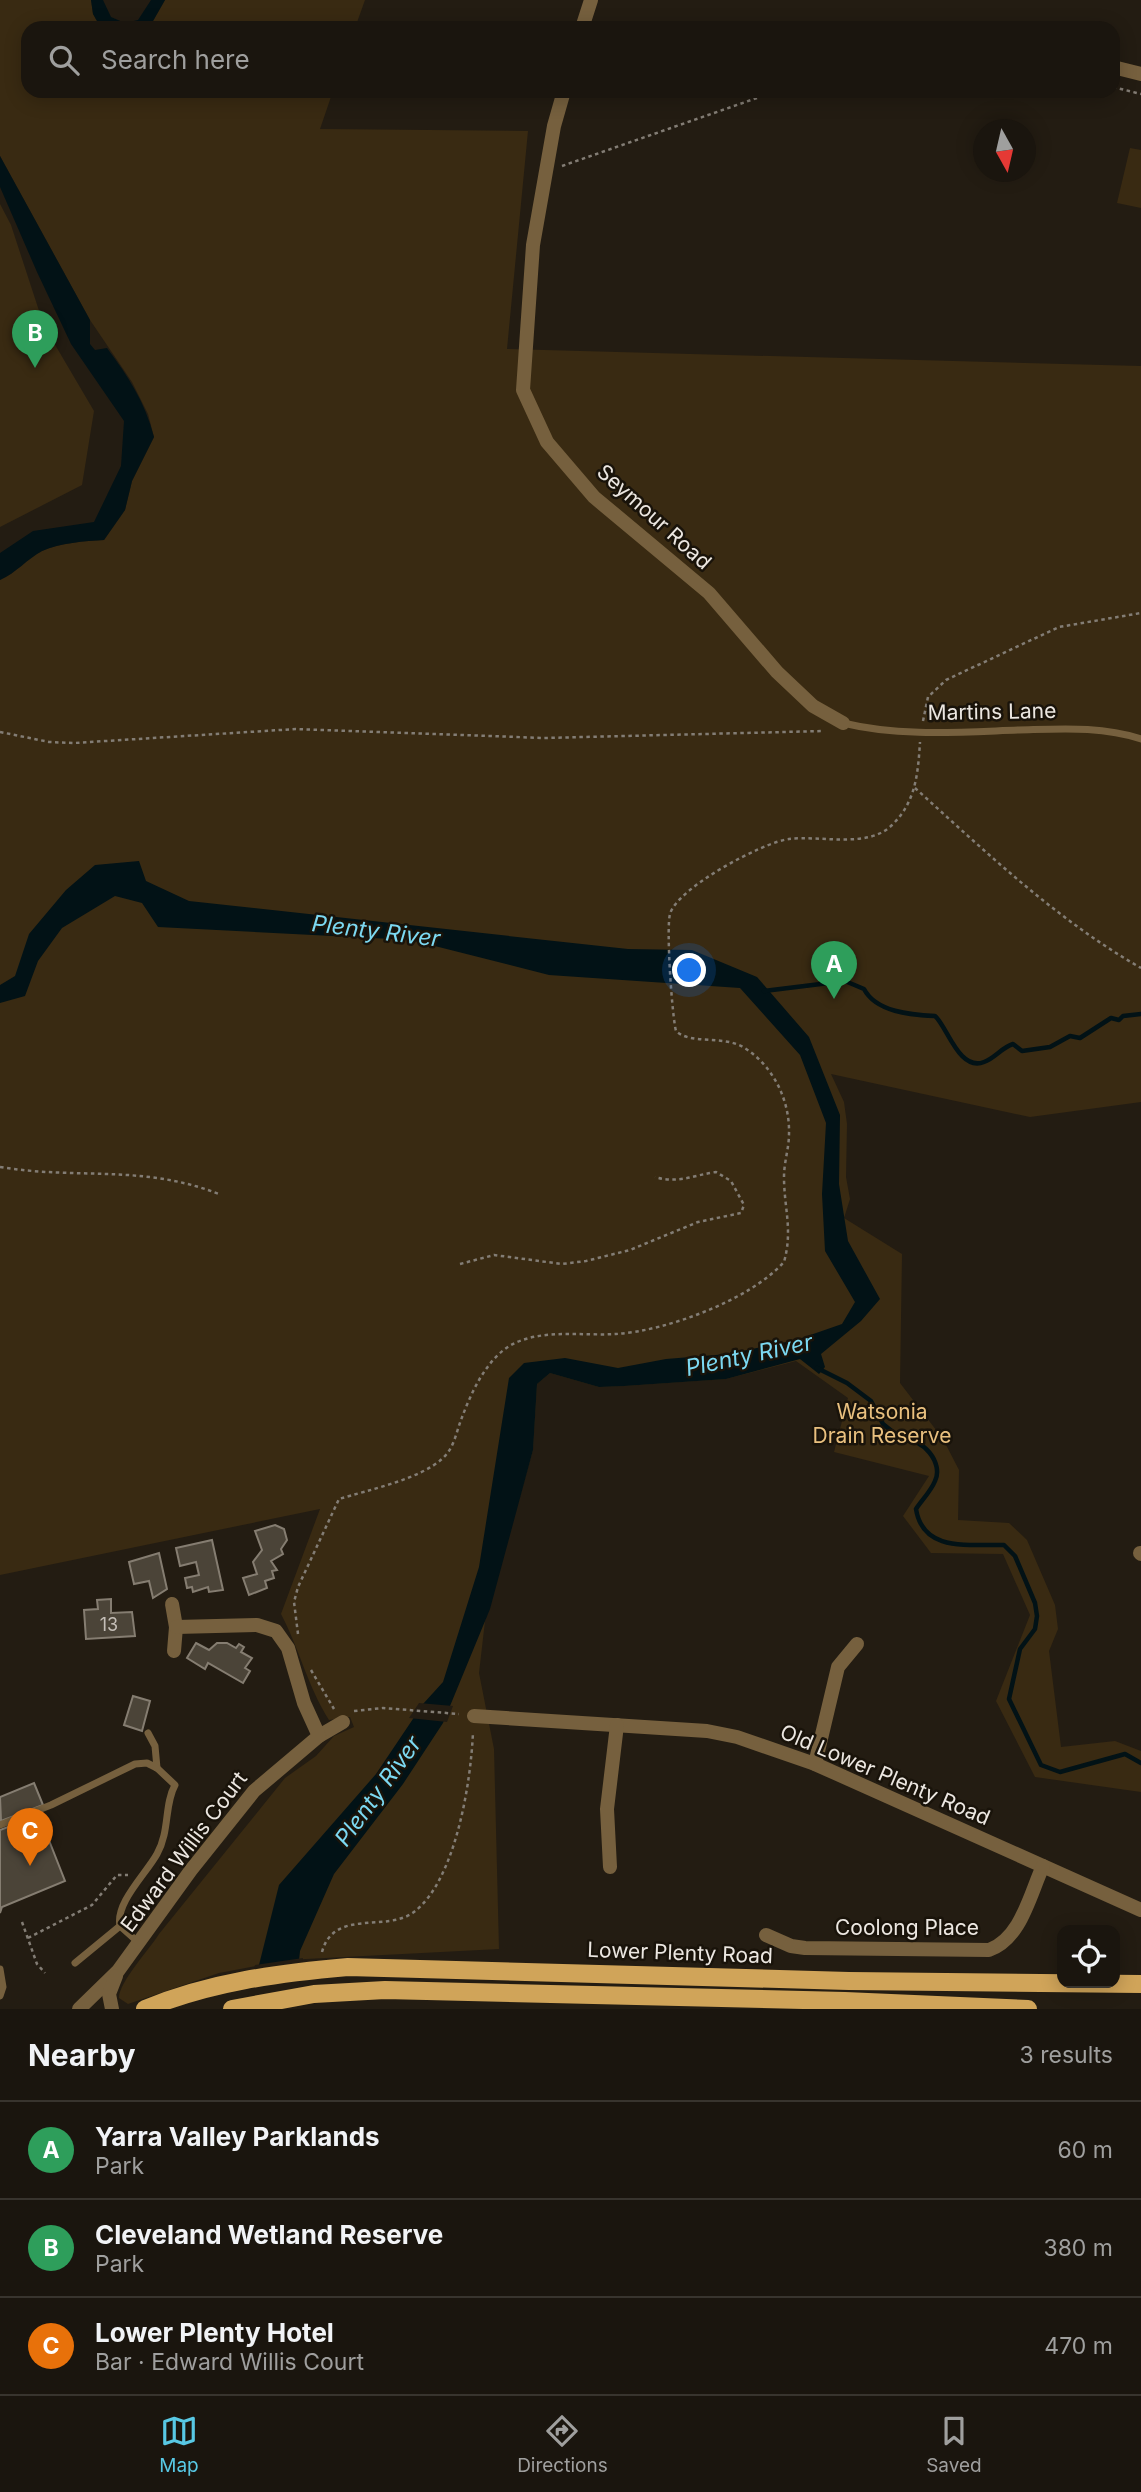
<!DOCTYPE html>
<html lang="en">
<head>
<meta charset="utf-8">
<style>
	:root { --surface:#1a150e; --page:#27221c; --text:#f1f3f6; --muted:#9f9f9e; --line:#38342e; --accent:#58c8e4 }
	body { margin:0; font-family:Inter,sans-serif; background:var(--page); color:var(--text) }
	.controls { position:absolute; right:21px; bottom:21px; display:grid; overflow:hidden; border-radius:14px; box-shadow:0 4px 18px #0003 }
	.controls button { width:63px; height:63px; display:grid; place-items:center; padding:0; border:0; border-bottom:2px solid var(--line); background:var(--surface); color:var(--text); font:35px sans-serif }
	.compass { position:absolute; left:973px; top:119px; width:63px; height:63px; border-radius:50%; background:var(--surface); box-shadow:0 4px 18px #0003; rotate:172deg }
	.you { position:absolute; left:690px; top:971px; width:24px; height:24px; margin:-18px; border:5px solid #fff; border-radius:50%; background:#1a73e8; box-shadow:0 0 0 10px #1a73e833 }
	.badge { display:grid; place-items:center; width:46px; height:46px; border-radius:50%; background:var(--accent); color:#fff; font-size:23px; font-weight:700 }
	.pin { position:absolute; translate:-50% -58px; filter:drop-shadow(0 2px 4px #0008) }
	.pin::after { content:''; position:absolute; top:37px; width:24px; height:21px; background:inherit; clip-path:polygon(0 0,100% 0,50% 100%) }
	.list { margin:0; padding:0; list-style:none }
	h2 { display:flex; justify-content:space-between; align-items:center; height:91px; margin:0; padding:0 28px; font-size:30px }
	h2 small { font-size:23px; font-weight:400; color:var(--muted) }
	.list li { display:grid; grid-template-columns:46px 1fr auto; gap:21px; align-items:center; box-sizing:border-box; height:98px; padding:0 28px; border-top:2px solid var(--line) }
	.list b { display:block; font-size:26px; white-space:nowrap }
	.list p { margin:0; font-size:23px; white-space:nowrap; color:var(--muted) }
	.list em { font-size:23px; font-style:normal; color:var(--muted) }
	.icon { flex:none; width:38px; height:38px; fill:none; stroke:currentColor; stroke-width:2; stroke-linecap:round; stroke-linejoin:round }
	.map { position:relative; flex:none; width:1141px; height:2009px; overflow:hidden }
	.search { position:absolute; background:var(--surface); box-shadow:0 4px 18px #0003; left:21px; right:21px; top:21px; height:77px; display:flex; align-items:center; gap:18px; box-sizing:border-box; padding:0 24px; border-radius:21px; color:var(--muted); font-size:26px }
	.sheet { height:385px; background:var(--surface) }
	nav { display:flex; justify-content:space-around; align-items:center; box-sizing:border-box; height:98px; border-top:2px solid var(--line); background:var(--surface); font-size:19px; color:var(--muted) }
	nav a { display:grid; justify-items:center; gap:4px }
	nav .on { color:var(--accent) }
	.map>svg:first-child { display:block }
	.green { fill:#392a12 }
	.water { fill:#021216 }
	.pier { fill:#231c12 }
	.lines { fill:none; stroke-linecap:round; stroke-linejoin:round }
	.stream { stroke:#021216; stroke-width:4.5 }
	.building { fill:#4b4438; stroke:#857d71; stroke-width:2 }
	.path { stroke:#837d75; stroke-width:2.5; stroke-dasharray:3.5 3.5; stroke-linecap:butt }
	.lane { stroke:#76603e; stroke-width:7 }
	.street { stroke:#76603e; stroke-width:14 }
	.primary { stroke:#d0a459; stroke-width:18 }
	.labels { text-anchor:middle; stroke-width:5; stroke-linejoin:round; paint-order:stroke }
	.number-label { font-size:18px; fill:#c4beb7 }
	.street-label { font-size:21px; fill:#ece7e1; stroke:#19130a }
	.park-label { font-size:21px; fill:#e9c07f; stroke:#19130a }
	.water-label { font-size:23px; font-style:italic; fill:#7cd9f2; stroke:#19130a }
</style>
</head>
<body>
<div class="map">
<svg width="1141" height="2009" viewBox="0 0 1141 2009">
	<rect width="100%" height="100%" fill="#231c12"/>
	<g class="green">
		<path d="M0 0H91L93 14 101 28H28V91H333L320 129 528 131 507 349 1141 366V1102L1030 1117 831 1074 844 1102 847 1124 846 1177 850 1199 844 1218 902 1254 900 1383 943 1439 959 1470 958 1520 1009 1523 1027 1540 1055 1605 1058 1629 1049 1651 1061 1747 1115 1741 1141 1751V1792L1035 1777 996 1701 1030 1615 1003 1554 931 1553 903 1516 929 1476 834 1452 848 1398 796 1361 726 1379 624 1386 599 1387 550 1373 537 1384 533 1450 485 1621 479 1673 494 1749 499 1949 287 1960 219 1973 128 2004 119 1998C119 1982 149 1950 159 1934L285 1778 316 1756 334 1736 354 1727 350 1717 329 1720C308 1687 299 1648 281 1614L320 1509 0 1575V580C16 573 27 559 42 551 60 543 84 541 104 540L125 510 132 481 154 437 148 414 132 382 90 320 0 156Z"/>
		<polygon points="165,0 365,0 355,28 149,28"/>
		<polygon points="1130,148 1141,150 1141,208 1117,203"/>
		<polygon points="0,204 11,225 44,326 94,411 82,485 0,527"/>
	</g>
	<g class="water">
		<polygon points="91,0 103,0 111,17 125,23 138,20 151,0 165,0 149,28 101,28 93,14"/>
		<path d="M0 156 90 320V344L95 350 107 348C128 376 145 402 154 437L132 481 125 510 104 540C84 541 60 543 42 551 27 559 16 573 0 580V553L33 531 94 522 121 466 124 421 71 344 37 272 0 187Z"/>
		<polygon points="139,861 146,881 189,901 628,949 692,950 757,977 809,1037 840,1115 839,1184 848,1241 880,1299 861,1321 821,1354 825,1367 819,1374 800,1359 726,1379 624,1386 599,1387 550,1373 537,1384 533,1450 490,1609 443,1723 403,1784 334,1874 300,1951 294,2009 248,2009 279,1885 376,1774 423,1704 443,1682 479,1567 509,1378 524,1363 565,1358 618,1368 666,1359 728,1354 796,1340 842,1324 855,1302 825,1251 822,1194 826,1123 800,1055 740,988 549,975 411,940 158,927 142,903 115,896 62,928 38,961 25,996 0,1003 0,985 15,976 29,934 66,890 95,865"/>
	</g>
	<g class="pier">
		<polygon points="419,1703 453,1706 447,1722 409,1718"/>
		<polygon points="303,1958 297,2009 245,2009 255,1965"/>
	</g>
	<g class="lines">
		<g class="stream">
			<path d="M764 991 845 981 864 989C876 1012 911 1015 935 1016 947 1026 959 1072 984 1062 995 1058 1001 1048 1013 1044L1022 1051 1050 1047 1070 1036 1080 1038 1111 1018 1119 1020 1123 1016 1141 1014"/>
			<path d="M817 1368 847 1383 871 1401 883 1424 904 1441C922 1437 944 1463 935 1481 931 1491 922 1500 916 1509 923 1553 970 1544 1004 1545L1015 1556 1035 1603 1037 1616 1035 1629 1020 1649 1009 1699 1041 1765 1060 1772 1125 1754 1141 1763"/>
		</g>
	</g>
	<g class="building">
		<polygon points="275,1525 284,1529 287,1540 281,1549 283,1554 271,1561 277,1570 272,1571 274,1578 265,1581 267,1588 249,1595 243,1578 257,1574 253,1562 262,1550 255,1531"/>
		<polygon points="212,1540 223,1590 209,1592 208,1587 193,1592 192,1587 187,1588 185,1578 199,1575 196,1562 180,1566 176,1548"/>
		<polygon points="159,1553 167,1589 153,1598 149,1581 134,1584 129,1562"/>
		<polygon points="111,1599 111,1613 132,1612 135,1636 86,1639 84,1610 98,1609 97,1600"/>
		<polygon points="196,1643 209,1650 217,1643 227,1643 236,1648 239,1644 244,1647 241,1652 252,1658 245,1668 250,1671 243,1683 208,1663 205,1669 187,1658"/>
		<polygon points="133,1696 150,1701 142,1731 124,1725"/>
		<polygon points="34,1783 43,1805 1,1821 0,1797"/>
		<polygon points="39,1815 65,1881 2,1907 0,1913 0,1830"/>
	</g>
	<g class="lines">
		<g class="path">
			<polyline points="1113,87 1141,94"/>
			<polyline points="562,166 777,91"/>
			<polyline points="923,721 928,697 946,680 1059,627 1141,613"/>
			<polyline points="0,732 49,742 74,743 296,729 544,738 824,731"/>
			<path d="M915 788C987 853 1057 920 1141 968"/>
			<path d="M0 1167C79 1180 142 1164 219 1194"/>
			<path d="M460 1264 494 1255 562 1264 586 1261 630 1250 698 1222 741 1213 744 1205 731 1181 716 1172C694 1175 678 1184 655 1177"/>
			<path d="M298 1634 294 1602 298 1587 339 1499C368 1490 421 1479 443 1458 454 1448 456 1433 461 1420 471 1393 487 1356 515 1343 545 1329 583 1336 616 1334 666 1331 750 1300 784 1262 793 1230 784 1208 784 1177 784 1162 789 1148 789 1134 790 1100 773 1065 743 1047 722 1035 691 1045 676 1031 672 1016 666 928 670 914 677 888 763 842 789 839 820 835 868 849 892 825 916 802 918 773 920 742"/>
			<polyline points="311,1670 334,1709"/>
			<polyline points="354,1711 383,1708 459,1714"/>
			<polyline points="22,1922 37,1964 45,1973"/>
			<polyline points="28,1938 92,1905 117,1875 128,1875"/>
			<path d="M322 1952C334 1908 386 1933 414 1912 456 1880 471 1781 473 1732"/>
		</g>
		<g class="lane">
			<path d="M843 723C900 737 961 732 1019 730 1061 729 1101 726 1141 739"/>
			<polyline points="148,1733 155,1746 157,1768"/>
			<path d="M0 1825 51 1805 135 1764 147 1763 157 1768 175 1785C164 1805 170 1831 157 1854 146 1874 115 1903 120 1926"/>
			<polyline points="75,1963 120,1926 139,1943"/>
			<polyline points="0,1969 3,1987 0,1996"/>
		</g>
		<g class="street">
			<polyline points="582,28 591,0"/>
			<polyline points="1113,67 1141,74"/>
			<polyline points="564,91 554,126 533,245 523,390 547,442 594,497 709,593 777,672 813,706 843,723"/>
			<polyline points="1140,1553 1141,1554"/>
			<polyline points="172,1604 176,1627 174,1651"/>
			<polyline points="474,1716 707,1731 737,1737 815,1764 1141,1910"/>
			<polyline points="319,1736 343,1722"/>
			<polyline points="815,1764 838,1667 857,1644"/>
			<polyline points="610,1867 607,1809 617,1725"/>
			<path d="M766 1935 791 1946 805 1948 989 1950C1021 1939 1030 1894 1043 1866"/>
			<polyline points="79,2009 118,1971 191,1870 254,1791 319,1736 304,1703 288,1648 276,1631 257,1625 176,1627"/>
			<polyline points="112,2009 109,1994 116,1976"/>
		</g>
		<g class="primary">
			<path d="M145 2009C210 1982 279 1973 348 1967L849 1981 1141 1984"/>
			<polyline points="232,2009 314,1994 385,1990 845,2001 1028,2009"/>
		</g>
	</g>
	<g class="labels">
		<g class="number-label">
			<text x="109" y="1631">13</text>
		</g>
		<g class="street-label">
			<text transform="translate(654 517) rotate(42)" y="7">Seymour Road</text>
			<text transform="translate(992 712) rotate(-1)" y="7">Martins Lane</text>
			<text transform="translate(885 1775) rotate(23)" y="7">Old Lower Plenty Road</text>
			<text transform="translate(184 1852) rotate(-53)" y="7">Edward Willis Court</text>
			<text x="907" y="1935">Coolong Place</text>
			<text transform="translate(680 1953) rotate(2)" y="7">Lower Plenty Road</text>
		</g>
		<g class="park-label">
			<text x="882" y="1419">Watsonia<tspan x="882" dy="24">Drain Reserve</tspan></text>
		</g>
		<g class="water-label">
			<text transform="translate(376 931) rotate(7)" y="8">Plenty River</text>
			<text transform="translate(749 1355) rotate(-12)" y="8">Plenty River</text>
			<text transform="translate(378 1791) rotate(-54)" y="8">Plenty River</text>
		</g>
	</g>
</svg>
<div class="controls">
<button><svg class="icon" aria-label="locate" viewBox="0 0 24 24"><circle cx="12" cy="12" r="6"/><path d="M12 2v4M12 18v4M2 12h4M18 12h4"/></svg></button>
</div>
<svg class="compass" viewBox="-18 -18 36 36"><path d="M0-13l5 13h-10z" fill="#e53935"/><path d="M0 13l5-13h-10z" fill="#9f9f9e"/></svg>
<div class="you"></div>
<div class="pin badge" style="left:834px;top:999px;background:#2e9e5b">A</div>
<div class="pin badge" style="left:35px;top:368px;background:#2e9e5b">B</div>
<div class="pin badge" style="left:30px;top:1866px;background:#e8710a">C</div>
<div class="search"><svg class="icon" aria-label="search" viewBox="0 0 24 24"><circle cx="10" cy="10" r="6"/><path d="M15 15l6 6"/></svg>Search here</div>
</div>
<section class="sheet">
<h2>Nearby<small>3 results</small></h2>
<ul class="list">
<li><span class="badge" style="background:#2e9e5b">A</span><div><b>Yarra Valley Parklands</b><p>Park</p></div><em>60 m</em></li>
<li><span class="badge" style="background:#2e9e5b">B</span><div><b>Cleveland Wetland Reserve</b><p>Park</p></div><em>380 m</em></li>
<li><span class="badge" style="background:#e8710a">C</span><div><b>Lower Plenty Hotel</b><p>Bar · Edward Willis Court</p></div><em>470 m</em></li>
</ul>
</section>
<nav>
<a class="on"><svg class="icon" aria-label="map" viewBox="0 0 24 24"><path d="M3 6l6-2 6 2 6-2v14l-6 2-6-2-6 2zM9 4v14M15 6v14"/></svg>Map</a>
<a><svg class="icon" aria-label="directions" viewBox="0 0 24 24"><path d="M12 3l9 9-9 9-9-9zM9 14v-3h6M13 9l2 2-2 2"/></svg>Directions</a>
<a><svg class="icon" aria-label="saved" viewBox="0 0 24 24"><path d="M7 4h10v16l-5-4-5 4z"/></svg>Saved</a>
</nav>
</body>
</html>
